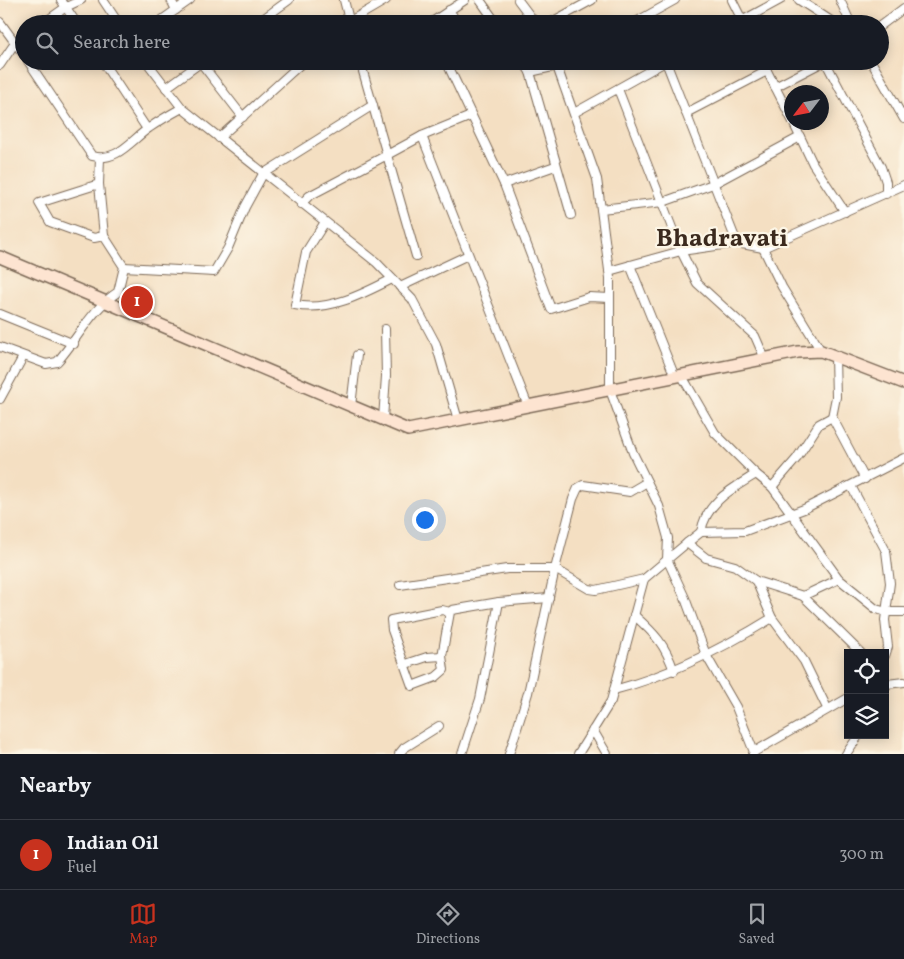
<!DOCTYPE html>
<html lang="en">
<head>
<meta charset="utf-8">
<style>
	:root { --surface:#171b24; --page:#20242c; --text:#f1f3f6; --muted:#9ea1a6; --line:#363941; --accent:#c8321e }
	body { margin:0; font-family:Vollkorn,serif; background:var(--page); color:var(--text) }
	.controls { position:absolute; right:15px; bottom:15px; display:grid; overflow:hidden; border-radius:0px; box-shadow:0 2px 12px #0003 }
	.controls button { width:45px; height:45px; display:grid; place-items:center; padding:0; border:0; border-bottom:1px solid var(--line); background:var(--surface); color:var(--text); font:25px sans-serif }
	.compass { position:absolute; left:784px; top:85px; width:45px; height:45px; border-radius:50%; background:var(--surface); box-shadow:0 2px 12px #0003; rotate:238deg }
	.you { position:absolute; left:424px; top:519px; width:18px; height:18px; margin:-12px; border:4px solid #fff; border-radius:50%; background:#1a73e8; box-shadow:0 0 0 8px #1a73e833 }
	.badge { display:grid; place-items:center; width:32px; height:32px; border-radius:50%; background:var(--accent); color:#fff; font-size:16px; font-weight:700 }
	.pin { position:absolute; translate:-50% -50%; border:2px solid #fff; box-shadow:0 1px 5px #0006 }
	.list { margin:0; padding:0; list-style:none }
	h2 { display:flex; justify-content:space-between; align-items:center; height:65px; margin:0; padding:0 20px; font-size:21px }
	h2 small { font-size:16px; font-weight:400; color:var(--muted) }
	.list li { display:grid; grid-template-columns:32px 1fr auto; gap:15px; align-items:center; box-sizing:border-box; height:70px; padding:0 20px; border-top:1px solid var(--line) }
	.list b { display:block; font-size:19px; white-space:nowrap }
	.list p { margin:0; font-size:16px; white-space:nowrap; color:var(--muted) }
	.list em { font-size:16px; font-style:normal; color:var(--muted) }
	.icon { flex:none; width:28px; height:28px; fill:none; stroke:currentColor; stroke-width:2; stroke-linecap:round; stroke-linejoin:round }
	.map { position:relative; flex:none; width:904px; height:754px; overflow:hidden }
	.search { position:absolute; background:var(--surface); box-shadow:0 2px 12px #0003; left:15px; right:15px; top:15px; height:55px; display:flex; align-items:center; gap:12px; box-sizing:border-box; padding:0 18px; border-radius:28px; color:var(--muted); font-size:19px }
	.sheet { height:135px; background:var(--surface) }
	nav { display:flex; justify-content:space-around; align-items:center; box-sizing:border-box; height:70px; border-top:1px solid var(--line); background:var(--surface); font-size:14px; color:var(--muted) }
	nav a { display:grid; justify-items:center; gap:2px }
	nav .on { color:var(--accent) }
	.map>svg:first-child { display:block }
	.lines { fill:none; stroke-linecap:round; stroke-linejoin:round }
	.street-casing { stroke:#7c6957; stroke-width:10 }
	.secondary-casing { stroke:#7c6957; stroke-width:14 }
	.street { stroke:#fff; stroke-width:8 }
	.secondary { stroke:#fde4d1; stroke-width:11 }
	.labels { text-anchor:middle; stroke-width:4.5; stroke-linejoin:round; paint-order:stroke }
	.district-label { font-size:25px; font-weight:bold; fill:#3b2a1e; stroke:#fcf5e5 }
</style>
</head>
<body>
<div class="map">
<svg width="904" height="754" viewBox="0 0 904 754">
	<rect width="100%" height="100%" fill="#fcf5e5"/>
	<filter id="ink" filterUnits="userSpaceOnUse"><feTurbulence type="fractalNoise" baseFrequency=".02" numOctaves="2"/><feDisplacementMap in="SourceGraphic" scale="10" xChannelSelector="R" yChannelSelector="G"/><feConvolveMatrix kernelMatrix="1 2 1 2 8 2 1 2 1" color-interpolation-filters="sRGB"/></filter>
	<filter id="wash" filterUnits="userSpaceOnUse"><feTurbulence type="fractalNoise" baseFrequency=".0096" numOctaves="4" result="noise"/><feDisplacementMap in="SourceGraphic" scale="20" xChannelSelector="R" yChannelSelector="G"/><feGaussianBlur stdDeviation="1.12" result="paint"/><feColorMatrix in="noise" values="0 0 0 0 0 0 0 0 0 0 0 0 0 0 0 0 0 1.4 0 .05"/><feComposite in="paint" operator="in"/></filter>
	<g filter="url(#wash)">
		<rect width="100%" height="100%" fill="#f4dfc2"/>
	</g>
	<g filter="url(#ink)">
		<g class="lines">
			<g class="street-casing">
				<g id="street">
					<polyline points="61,0 77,24"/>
					<polyline points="103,0 119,24"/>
					<polyline points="171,0 176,10"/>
					<polyline points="344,0 350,24"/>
					<polyline points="480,0 497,24"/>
					<polyline points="518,0 536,24"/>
					<polyline points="732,0 744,24"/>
					<polyline points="799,0 836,24"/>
					<polyline points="840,0 851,24"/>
					<polyline points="449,10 458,24"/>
					<polyline points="0,22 24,55"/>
					<polyline points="42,24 66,7 81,0"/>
					<polyline points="156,24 190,0"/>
					<polyline points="256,24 289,0"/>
					<polyline points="345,24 386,0"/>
					<polyline points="429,24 465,0"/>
					<polyline points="548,24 592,0"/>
					<polyline points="632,24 675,0"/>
					<polyline points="736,24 780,0"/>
					<polyline points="880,26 904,8"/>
					<path d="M28 61 92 156C117 163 131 140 149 128 159 121 171 114 182 108"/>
					<polyline points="102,61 147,129"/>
					<polyline points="146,61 182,108 376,262 412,299 436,344 458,420"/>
					<polyline points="360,61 387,155 422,136 528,406"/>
					<polyline points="446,61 504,184 551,309 589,297 610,298"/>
					<polyline points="523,61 530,72 571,215"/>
					<polyline points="555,61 597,179 610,278 610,390 633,453 659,506 668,538 667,559 685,598 706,655 736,707 754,752 753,754"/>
					<polyline points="762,61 792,120"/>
					<polyline points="825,61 881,167 886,182 886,194"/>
					<polyline points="871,61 904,119"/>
					<polyline points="201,63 243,117"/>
					<polyline points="0,65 15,43 24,37"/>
					<polyline points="530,72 557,66 565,61"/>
					<polyline points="775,87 825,61"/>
					<polyline points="166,88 203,61"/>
					<polyline points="618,89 681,251 697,283 755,336 765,359"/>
					<polyline points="574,113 667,61"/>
					<polyline points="686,113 767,71"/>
					<polyline points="793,122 813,164 845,212"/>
					<polyline points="422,136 471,116"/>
					<polyline points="219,138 304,61"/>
					<polyline points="99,184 104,236"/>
					<polyline points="504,184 555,166"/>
					<polyline points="301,204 309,196 387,155 416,256"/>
					<polyline points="601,209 663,202 713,184 800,137"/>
					<path d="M325 222 306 252 295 305C328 312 363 294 392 279"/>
					<polyline points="737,243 763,248 904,185"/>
					<polyline points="763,248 782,287 821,351"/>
					<polyline points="630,265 675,377"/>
					<polyline points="124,267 214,272 228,248 245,207 263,174 373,105"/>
					<polyline points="609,271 681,251 737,243 666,62"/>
					<polyline points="400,287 468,255"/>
					<polyline points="0,314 74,344"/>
					<path d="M0 347 46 364 57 362C77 340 92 308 118 292L124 267 104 236 94 238 50 222 39 203 99 184 100 158"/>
					<polyline points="835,357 836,397 832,417 865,479"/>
					<polyline points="682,376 715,433 756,474 772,487 839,579 876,609 887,612 904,612"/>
					<polyline points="0,399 23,357"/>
					<polyline points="351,406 357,355"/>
					<polyline points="383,419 386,376 385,329"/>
					<polyline points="851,486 886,551 890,583 885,620 888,647 885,656"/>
					<polyline points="772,487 797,458 819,424 832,417"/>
					<path d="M701 532C706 502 732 489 756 474"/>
					<polyline points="687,543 701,532 745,531 804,509 904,458"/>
					<polyline points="756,581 772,618 804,661 827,708"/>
					<polyline points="400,585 507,569 555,569 589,589 596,590 644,579"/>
					<polyline points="803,596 839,579"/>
					<polyline points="450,612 442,656 444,670 436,677 412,686 392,630 391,620 442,610 450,612 452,610 499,602 549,598"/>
					<path d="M634 615C655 634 665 644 674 671"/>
					<polyline points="406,664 427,657 442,656"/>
					<polyline points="885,687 887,684 904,682"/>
					<path d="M614 690C671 675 722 649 772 618"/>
					<polyline points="593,730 607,754"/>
					<polyline points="754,752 848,698"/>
					<polyline points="399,754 404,748 439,726"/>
					<polyline points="462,754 480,699 499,602"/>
					<polyline points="509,754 528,693 555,569 573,499 578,488 583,485 630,492 647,482"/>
					<polyline points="578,754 611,701 644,579 687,543 706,558 735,566 756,581 803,596 861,653"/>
					<polyline points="846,754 859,735"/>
				</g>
			</g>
			<g class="secondary-casing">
				<polyline id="secondary" points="0,257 408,430 798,352 821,351 904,383"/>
			</g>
			<use href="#street" class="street"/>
			<use href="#secondary" class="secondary"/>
		</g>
	</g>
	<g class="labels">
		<g class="district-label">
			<text x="722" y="246">Bhadravati</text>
		</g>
	</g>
</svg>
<div class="controls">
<button><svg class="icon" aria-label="locate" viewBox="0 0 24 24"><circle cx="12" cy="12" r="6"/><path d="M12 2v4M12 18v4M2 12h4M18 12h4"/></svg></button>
<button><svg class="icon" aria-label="layers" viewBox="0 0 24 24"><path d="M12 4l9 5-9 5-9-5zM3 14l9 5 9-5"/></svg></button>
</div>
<svg class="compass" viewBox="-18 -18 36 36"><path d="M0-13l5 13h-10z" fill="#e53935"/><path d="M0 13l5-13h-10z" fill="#9ea1a6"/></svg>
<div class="you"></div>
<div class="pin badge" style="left:137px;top:302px">1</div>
<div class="search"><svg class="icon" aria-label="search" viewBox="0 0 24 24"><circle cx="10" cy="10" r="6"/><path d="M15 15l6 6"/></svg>Search here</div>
</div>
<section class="sheet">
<h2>Nearby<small></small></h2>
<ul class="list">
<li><span class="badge">1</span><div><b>Indian Oil</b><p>Fuel</p></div><em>300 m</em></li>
</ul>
</section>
<nav>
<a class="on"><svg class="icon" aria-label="map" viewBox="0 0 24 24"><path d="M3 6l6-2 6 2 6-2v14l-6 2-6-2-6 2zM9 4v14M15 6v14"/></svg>Map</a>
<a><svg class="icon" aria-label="directions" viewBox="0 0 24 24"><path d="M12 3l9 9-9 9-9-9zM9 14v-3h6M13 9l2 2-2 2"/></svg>Directions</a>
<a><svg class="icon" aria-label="saved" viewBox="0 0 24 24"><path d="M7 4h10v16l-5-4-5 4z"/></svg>Saved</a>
</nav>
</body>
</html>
